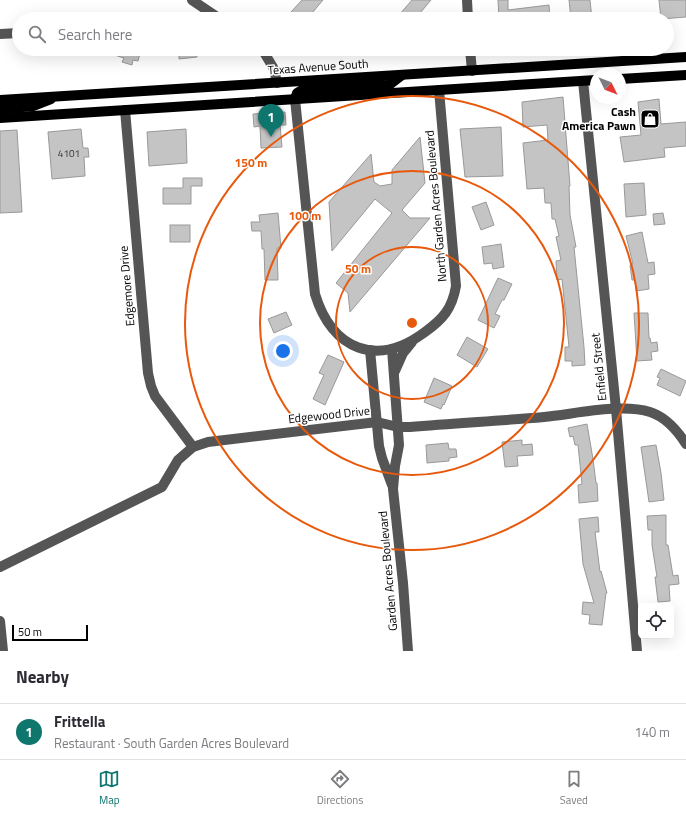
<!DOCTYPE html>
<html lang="en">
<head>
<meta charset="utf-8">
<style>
	:root { --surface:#fff; --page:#f7f7f7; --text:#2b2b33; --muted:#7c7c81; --line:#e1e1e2; --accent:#0f766e }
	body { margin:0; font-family:"Titillium Web",sans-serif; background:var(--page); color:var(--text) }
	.controls { position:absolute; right:12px; bottom:12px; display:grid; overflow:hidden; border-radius:6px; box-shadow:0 4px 16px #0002 }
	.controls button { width:36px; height:36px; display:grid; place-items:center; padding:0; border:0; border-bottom:1px solid var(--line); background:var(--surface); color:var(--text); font:20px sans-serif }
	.compass { position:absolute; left:590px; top:68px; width:36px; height:36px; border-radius:50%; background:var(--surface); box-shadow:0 4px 16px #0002; rotate:132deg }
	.scale { position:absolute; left:12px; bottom:10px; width:76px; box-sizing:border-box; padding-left:4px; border:2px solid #000; border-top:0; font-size:11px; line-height:14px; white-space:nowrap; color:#000; -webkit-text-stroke:3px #fff; paint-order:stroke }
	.you { position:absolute; left:283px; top:351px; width:14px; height:14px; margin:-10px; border:3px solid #fff; border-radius:50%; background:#1a73e8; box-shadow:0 0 0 6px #1a73e833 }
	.badge { display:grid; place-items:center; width:26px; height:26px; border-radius:50%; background:var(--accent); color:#fff; font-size:13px; font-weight:700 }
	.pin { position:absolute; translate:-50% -33px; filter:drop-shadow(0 1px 2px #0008) }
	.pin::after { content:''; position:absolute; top:21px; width:14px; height:12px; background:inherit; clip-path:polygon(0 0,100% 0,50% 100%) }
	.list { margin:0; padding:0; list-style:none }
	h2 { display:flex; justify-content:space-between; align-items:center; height:52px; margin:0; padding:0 16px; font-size:17px }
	h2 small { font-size:13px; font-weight:400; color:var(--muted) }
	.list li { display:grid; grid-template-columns:26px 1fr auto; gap:12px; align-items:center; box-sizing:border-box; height:56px; padding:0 16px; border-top:1px solid var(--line) }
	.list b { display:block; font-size:15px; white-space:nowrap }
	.list p { margin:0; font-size:13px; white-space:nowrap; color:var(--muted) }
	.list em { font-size:13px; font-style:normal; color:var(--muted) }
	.icon { flex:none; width:22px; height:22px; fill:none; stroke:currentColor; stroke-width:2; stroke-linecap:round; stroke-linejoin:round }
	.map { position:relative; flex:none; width:686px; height:651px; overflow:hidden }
	.search { position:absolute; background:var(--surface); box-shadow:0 4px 16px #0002; left:12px; right:12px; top:12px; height:44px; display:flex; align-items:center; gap:10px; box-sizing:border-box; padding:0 14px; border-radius:22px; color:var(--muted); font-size:15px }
	.sheet { height:108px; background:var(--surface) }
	nav { display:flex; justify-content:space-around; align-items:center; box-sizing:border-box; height:56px; border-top:1px solid var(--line); background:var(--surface); font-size:11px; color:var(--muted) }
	nav a { display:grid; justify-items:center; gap:2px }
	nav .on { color:var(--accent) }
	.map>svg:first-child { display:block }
	.building { fill:#c4c4c4; stroke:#999 }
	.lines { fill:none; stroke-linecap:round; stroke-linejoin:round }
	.minor { stroke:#555; stroke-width:10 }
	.major { stroke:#000; stroke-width:10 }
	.ring { fill:none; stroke:#e8590c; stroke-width:2 }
	.labels { text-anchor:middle; stroke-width:3; stroke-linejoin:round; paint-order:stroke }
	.number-label { font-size:10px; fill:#313131 }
	.street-label { font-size:12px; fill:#000; stroke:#fff }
	.poi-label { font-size:12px; font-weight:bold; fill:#000; stroke:#fff; text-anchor:end }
	.centre { fill:#e8590c; stroke:#fff; stroke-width:2 }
	.ring-label { font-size:12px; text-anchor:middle; font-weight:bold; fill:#e8590c; stroke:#fff; stroke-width:3; stroke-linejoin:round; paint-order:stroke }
</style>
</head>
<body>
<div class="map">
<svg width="686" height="651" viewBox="0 0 686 651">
	<rect width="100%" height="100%" fill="#fff"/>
	<g class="building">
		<polygon points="302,0 323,0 307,19 299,19 291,12"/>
		<polygon points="412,0 431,0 415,19 404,19 399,15"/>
		<polygon points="498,0 508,0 508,10 549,5 550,19 499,19"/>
		<polygon points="569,0 590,0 592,19 571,19"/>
		<polygon points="659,0 686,0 686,17 661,19"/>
		<polygon points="102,49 141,49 138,61 133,60 132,65 122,62 124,58 102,51"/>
		<polygon points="179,49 197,49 197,57 179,59"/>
		<polygon points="563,97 570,186 569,186 570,215 576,247 574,247 584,347 585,365 572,366 572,361 565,361 565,347 569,347 562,279 557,280 556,261 561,260 556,237 559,236 555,219 552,219 551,203 545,203 544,188 527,189 523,143 548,140 547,125 523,127 522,102"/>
		<polygon points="659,99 661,124 686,122 686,146 664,148 665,157 624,162 620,137 641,135 638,102"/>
		<polygon points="285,112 286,125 280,125 282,147 261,148 260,126 254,127 253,114"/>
		<polygon points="501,127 503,176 465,177 460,129"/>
		<polygon points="81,129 83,148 88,148 89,157 84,157 85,176 52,179 48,132"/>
		<polygon points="186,129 187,163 149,166 147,132"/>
		<polygon points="17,130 22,212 0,213 0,131"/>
		<polygon points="420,137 425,183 402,210 410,218 430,218 350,312 348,293 336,283 392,213 375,199 332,251 329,202 371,154 374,182 380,186 392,184 392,170"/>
		<polygon points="183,178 202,178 202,186 191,186 191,204 163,204 163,188 183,188"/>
		<polygon points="644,183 646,215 626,217 624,184"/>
		<polygon points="486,202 494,225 481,230 472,207"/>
		<polygon points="278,213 281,248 277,248 278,280 265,280 264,249 262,249 261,231 252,231 251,222 260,222 259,215"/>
		<polygon points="663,213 665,224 654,225 653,214"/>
		<rect x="170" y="225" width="20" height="17"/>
		<polygon points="642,232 648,263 654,262 655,274 648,275 649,289 636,291 635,280 632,280 630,265 633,264 626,236"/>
		<polygon points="501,244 504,267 493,269 492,263 484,264 482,247"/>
		<polygon points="498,278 512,284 504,300 502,300 495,314 500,316 494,328 478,320"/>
		<polygon points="286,312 292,325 274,333 268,319"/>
		<polygon points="634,313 648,313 649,338 650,338 651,343 657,342 658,351 651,352 652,360 637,361"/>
		<polygon points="467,337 488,349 477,367 457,355"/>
		<polygon points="328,355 344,362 325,405 313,399 324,375 319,373"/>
		<polygon points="661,369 686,381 680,396 657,385 660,378 657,377"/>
		<polygon points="434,378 452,386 444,405 443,404 441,409 424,402"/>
		<polygon points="587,424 593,459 596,483 597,483 598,501 579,503 578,485 582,484 578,445 575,445 573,436 570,437 568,428"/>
		<polygon points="522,440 522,445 532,444 533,455 517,456 518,466 505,467 502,442"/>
		<polygon points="448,443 449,449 456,449 457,457 449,458 449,461 427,463 426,445"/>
		<polygon points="656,445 661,473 664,500 649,502 641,447"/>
		<polygon points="666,515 666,545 668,545 673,576 678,575 679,584 669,585 670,601 658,602 655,577 657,577 652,545 652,530 648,530 647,516"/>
		<polygon points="598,517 599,532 595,532 600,572 601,571 607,593 606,593 602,625 589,624 590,615 582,614 583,602 594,603 583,564 579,519"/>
	</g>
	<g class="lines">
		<g class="minor">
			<polyline points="192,0 220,19"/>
			<polyline points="467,0 468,19"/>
			<polyline points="0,34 19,33"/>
			<polyline points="262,49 274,69 277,83"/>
			<polyline points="470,49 472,71"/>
			<polyline points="583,81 616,409 637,651"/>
			<path d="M295 99 315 294C332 350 377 368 425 332 443 319 452 309 456 286L439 90"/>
			<polyline points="125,110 148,373 151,386 155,396 193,447"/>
			<polyline points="392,349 399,445 395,466 393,489 403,583 408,651"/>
			<polyline points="370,350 379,446 382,458 392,485"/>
			<polyline points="395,371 403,353 412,342"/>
			<path d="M0 567 162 487 178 460 193 447 208 442 377 422 398 427H410C454 423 499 421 544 417 575 414 621 403 650 412 666 417 677 430 686 444"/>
			<polyline points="0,621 3,651"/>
		</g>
		<g class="major">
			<polyline points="620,79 686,75"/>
			<polyline points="295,99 297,93 302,90 389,85 402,75"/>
			<polyline points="0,100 686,57"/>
			<polyline points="0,109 33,106 51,99"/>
			<polyline points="0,118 596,80"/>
		</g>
	</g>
	<g class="ring">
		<circle cx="412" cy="323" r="76"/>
		<circle cx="412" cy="323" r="152"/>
		<circle cx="412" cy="323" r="227"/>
	</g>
	<defs>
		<g id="shop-square" transform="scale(1)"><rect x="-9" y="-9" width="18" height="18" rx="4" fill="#000" stroke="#fff"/><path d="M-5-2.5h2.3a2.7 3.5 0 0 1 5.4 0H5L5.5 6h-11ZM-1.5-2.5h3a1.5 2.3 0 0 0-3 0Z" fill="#fff"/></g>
	</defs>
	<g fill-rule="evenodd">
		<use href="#shop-square" x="650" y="119"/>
	</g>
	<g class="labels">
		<g class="number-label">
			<text x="69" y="157">4101</text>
		</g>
		<g class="street-label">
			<text transform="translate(318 67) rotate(-4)" y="4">Texas Avenue South</text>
			<text transform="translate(436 206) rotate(-95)" y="4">North Garden Acres Boulevard</text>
			<text transform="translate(127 286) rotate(-95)" y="4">Edgemore Drive</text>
			<text transform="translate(599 367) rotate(-96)" y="4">Enfield Street</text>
			<text transform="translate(329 415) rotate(-6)" y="4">Edgewood Drive</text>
			<text transform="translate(388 571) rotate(-95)" y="4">Garden Acres Boulevard</text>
		</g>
		<g class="poi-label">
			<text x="636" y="116">Cash<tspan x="636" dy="14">America Pawn</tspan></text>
		</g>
	</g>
	<circle cx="412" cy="323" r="6" class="centre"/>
	<g class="ring-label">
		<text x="251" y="167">150 m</text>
		<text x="305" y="220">100 m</text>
		<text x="358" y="273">50 m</text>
	</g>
</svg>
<div class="controls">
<button><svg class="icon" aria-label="locate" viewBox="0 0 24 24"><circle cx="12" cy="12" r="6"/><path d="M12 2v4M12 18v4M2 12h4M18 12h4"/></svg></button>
</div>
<svg class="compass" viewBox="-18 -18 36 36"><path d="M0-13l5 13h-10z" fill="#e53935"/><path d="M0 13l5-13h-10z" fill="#7c7c81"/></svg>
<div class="scale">50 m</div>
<div class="you"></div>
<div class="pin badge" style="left:271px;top:137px">1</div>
<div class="search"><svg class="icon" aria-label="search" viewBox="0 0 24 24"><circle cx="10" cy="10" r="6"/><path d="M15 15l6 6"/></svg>Search here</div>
</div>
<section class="sheet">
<h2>Nearby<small></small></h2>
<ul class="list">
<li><span class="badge">1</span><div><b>Frittella</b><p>Restaurant · South Garden Acres Boulevard</p></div><em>140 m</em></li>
</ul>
</section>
<nav>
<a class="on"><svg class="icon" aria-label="map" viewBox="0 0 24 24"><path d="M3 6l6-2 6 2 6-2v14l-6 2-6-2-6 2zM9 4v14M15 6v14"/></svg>Map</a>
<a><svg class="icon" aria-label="directions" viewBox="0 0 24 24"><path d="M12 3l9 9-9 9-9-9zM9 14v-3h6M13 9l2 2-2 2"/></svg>Directions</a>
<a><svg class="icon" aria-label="saved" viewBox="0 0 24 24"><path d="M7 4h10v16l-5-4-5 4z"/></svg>Saved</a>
</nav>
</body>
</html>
